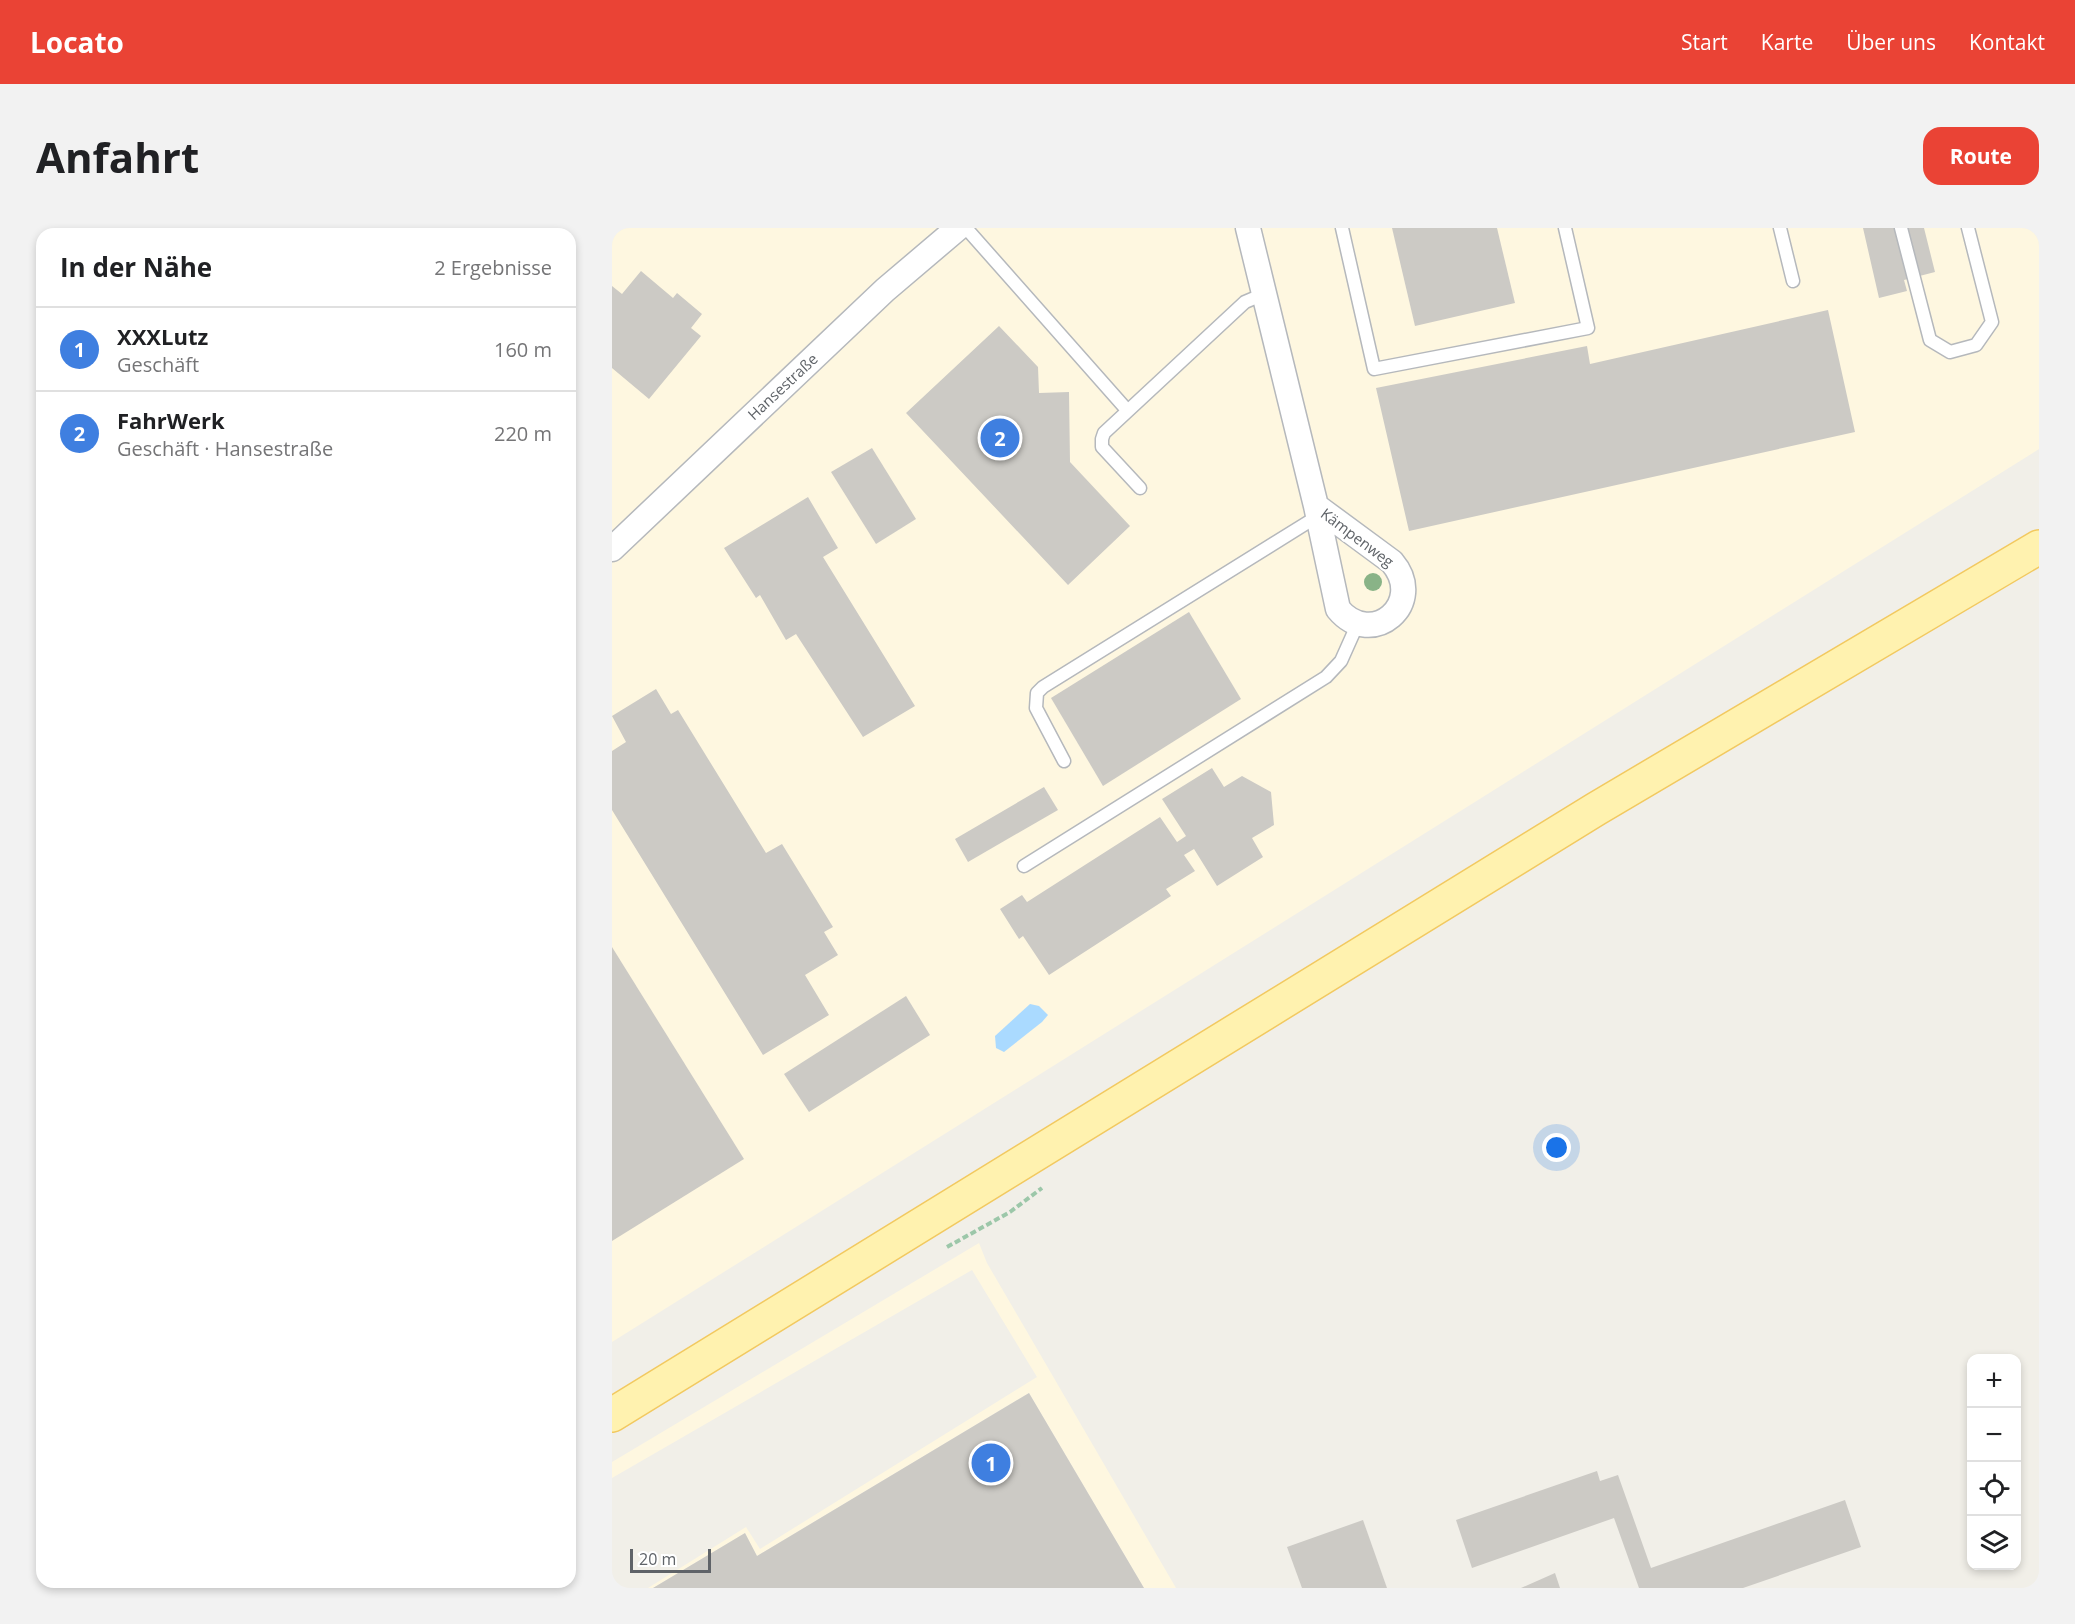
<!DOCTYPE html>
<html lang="de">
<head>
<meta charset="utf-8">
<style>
	:root { --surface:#fff; --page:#f2f2f2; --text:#202124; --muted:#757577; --line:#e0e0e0; --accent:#ea4335 }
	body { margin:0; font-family:"Open Sans",sans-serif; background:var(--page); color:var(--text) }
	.controls { position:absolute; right:18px; bottom:18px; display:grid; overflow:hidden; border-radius:12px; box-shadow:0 3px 9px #0003 }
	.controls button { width:54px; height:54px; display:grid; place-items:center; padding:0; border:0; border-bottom:2px solid var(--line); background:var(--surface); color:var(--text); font:30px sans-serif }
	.scale { position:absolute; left:18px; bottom:15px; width:81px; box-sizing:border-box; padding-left:6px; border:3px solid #5f6368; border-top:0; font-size:16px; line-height:21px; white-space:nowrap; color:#5f6368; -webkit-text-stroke:4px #fff; paint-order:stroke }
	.you { position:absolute; left:945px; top:920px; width:21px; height:21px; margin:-15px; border:4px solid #fff; border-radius:50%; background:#1a73e8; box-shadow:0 0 0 9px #1a73e833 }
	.badge { display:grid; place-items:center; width:39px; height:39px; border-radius:50%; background:var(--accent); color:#fff; font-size:20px; font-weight:700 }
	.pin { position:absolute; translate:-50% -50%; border:3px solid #fff; box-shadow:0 2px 6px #0006 }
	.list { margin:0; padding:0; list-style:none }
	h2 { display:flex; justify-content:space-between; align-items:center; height:78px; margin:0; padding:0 24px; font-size:26px }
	h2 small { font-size:20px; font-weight:400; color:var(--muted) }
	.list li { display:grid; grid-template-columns:39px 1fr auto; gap:18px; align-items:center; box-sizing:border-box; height:84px; padding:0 24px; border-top:2px solid var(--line) }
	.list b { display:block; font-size:22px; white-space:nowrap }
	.list p { margin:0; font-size:20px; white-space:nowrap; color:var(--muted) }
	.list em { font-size:20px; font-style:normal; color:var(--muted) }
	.icon { flex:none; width:33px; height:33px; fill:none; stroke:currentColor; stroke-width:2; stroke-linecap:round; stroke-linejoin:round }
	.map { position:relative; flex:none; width:1427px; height:1360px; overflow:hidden; border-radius:18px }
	header { display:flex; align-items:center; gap:36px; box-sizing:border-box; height:84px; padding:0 30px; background:var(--accent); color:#fff }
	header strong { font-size:28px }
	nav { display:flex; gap:33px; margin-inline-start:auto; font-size:21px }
	.intro { display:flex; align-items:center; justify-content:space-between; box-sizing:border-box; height:144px; padding:0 36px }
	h1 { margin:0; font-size:42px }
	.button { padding:15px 27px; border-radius:18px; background:var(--accent); color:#fff; font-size:21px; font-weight:700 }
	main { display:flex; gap:36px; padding:0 36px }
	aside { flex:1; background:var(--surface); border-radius:18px; box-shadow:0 3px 9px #0003 }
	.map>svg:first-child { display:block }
	.commercial { fill:#fef7e0 }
	.water { fill:#aadaff }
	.building { fill:#cccac5 }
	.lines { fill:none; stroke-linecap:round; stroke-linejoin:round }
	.lane-casing { stroke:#b5b8bc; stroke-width:15 }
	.street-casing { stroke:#b5b8bc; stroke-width:27 }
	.primary-casing { stroke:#f2c960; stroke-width:36 }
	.path { stroke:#9cc7a9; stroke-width:4; stroke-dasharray:6 3; stroke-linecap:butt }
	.lane { stroke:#fff; stroke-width:12 }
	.street { stroke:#fff; stroke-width:24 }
	.primary { stroke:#fff2af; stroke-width:33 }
	.tree { fill:#89b387 }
	.labels { text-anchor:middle; stroke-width:4.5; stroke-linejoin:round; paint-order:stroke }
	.street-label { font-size:15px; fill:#5f6368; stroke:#fff }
</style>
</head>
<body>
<header>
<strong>Locato</strong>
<nav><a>Start</a><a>Karte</a><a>Über uns</a><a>Kontakt</a></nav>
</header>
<div class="intro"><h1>Anfahrt</h1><a class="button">Route</a></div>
<main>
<aside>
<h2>In der Nähe<small>2 Ergebnisse</small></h2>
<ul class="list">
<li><span class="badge" style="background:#3f7fe0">1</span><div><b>XXXLutz</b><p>Geschäft</p></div><em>160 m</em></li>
<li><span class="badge" style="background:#3f7fe0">2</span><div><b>FahrWerk</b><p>Geschäft · Hansestraße</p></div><em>220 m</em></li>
</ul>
</aside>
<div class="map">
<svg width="1427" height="1360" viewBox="0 0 1427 1360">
	<rect width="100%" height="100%" fill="#f1efe8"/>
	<g class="commercial">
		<polygon points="0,0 1427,0 1427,221 0,1114"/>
		<polygon points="367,1015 375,1035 564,1360 532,1360 417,1165 145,1328 133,1305 41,1360 36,1360 134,1299 148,1321 425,1149 360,1042 0,1250 0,1234"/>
	</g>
	<polygon class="water" points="418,776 427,778 436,787 430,794 392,824 384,820 383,808"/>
	<g class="building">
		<polygon points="780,0 885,0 903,75 803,98"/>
		<polygon points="1251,0 1312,0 1323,44 1292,52 1295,63 1267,70"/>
		<polygon points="29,43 61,70 65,65 90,86 79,100 89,108 37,171 0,140 0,58 10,66"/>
		<polygon points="1216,82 1243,204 797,303 764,160 975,118 978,136"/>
		<polygon points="387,98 426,139 427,165 457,164 458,234 518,298 456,357 294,185"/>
		<polygon points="260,220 304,291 264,316 219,244"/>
		<polygon points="196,269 226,320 211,329 303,478 251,509 184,406 174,412 148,367 144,370 112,320"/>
		<polygon points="577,384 629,471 491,558 439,470"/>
		<polygon points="44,461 59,486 66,482 154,625 170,616 221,699 212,704 226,727 193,747 217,787 151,827 0,582 0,523 14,514 0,488"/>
		<polygon points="600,540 612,559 630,548 659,564 662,597 640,610 651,629 605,658 582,621 572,627 583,643 554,661 559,668 437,747 411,708 407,711 388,681 410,667 415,674 548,589 565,614 574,608 550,571"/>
		<polygon points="432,559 446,582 356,634 343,611"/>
		<polygon points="0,719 132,931 0,1013"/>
		<polygon points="294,768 318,807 197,884 172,846"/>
		<polygon points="417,1165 532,1360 41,1360 133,1305 145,1328"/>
		<polygon points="985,1243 988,1253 1006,1247 1039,1340 1233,1272 1249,1319 1131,1360 1027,1360 1002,1290 860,1340 844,1292"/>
		<polygon points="751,1292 775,1360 690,1360 675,1319"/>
		<polygon points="943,1345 948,1360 909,1360"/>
	</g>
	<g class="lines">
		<g class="lane-casing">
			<g id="lane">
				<polyline points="354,0 515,182"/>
				<polyline points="730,0 762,141 976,100 953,0"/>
				<polyline points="1168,0 1181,53"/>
				<polyline points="1289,0 1318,112 1338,124 1364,117 1380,94 1356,0"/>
				<polyline points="528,260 490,219 490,211 492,205 633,74 652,66"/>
				<polyline points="452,533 424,480 425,465 431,459 706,288"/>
				<polyline points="412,638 714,449 729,433 746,395"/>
			</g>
		</g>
		<g class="street-casing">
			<g id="street">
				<path d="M636 0 704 278 726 381C760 422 815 375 780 334L704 278"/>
				<polyline points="0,321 273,62 346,0"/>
			</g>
		</g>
		<g class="primary-casing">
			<polyline id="primary" points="0,1187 984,581 1427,319"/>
		</g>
		<polyline class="path" points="335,1019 398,984 430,960"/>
		<use href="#lane" class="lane"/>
		<use href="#street" class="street"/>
		<use href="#primary" class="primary"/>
	</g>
	<circle class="tree" cx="761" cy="354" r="9"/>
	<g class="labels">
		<g class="street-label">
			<text transform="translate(171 159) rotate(-43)" y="5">Hansestraße</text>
			<text transform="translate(745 310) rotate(37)" y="5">Kämpenweg</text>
		</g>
	</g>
</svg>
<div class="controls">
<button>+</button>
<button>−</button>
<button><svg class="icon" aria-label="locate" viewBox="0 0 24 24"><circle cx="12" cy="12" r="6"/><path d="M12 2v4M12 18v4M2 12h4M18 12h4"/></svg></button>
<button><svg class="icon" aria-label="layers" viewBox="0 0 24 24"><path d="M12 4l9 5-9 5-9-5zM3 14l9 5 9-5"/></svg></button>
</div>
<div class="scale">20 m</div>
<div class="you"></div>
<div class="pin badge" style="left:379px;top:1235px;background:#3f7fe0">1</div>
<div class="pin badge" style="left:388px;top:210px;background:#3f7fe0">2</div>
</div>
</main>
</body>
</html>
